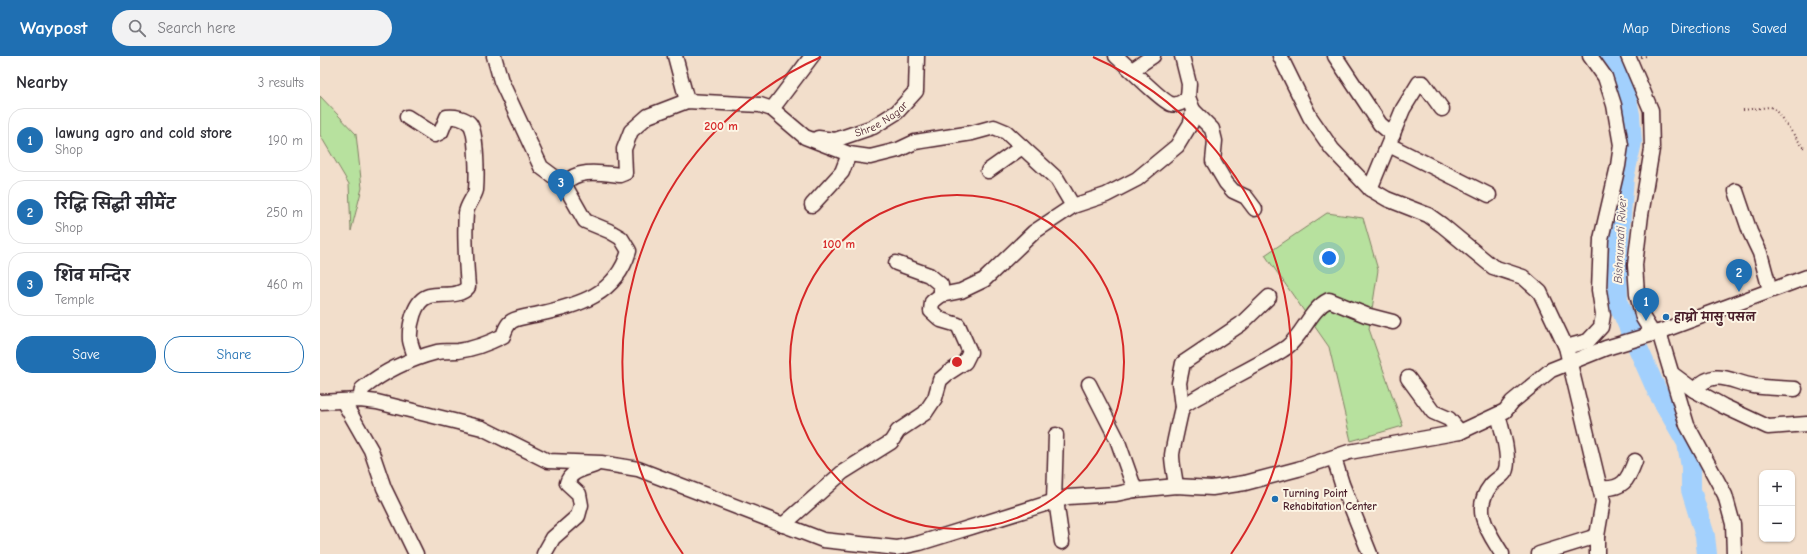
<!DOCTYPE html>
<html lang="en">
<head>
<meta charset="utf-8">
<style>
	:root { --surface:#fff; --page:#f2f2f3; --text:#2b2b33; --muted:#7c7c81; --line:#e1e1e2; --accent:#1f6fb2 }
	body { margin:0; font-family:"Comic Neue","Playpen Sans Deva",sans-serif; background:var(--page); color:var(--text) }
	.controls { position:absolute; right:12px; bottom:12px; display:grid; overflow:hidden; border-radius:8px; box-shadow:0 1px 3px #0004 }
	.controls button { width:36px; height:36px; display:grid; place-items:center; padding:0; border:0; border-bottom:1px solid var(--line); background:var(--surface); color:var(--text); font:20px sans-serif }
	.you { position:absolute; left:1009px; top:202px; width:14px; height:14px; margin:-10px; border:3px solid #fff; border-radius:50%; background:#1a73e8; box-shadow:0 0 0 6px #1a73e833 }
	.badge { display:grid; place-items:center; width:26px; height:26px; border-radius:50%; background:var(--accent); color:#fff; font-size:13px; font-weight:700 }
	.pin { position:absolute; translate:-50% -33px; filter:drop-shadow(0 1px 2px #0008) }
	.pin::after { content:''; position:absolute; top:21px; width:14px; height:12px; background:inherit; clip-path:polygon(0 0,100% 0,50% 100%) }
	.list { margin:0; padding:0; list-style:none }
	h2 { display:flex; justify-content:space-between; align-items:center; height:52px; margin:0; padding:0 16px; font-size:17px }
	h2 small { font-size:13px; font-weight:400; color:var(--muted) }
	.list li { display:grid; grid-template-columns:26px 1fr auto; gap:12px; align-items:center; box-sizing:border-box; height:64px; margin:0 8px 8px; padding:0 8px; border:1px solid var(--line); border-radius:16px }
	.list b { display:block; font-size:15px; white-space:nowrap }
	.list p { margin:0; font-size:13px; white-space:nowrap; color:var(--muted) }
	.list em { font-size:13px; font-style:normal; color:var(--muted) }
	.actions { display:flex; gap:8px; padding:12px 16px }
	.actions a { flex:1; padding:9px 0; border:1px solid var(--accent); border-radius:16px; text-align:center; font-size:14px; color:var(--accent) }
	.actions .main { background:var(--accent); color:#fff }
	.icon { flex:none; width:22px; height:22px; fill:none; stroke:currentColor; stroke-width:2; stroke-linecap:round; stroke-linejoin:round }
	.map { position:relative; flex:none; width:1487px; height:498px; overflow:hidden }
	header { display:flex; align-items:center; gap:24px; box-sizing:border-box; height:56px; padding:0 20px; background:var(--accent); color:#fff }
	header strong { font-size:19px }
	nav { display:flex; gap:22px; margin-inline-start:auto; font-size:14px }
	.search { width:280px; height:36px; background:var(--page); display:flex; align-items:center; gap:10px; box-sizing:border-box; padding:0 14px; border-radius:22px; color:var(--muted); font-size:15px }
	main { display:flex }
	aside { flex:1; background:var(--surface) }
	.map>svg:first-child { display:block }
	.green { fill:#b7e19e; stroke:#808064 }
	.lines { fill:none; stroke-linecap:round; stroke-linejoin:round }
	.river { stroke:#a2d0fd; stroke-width:20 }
	.minor-casing { stroke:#4a1f2b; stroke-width:17 }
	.path { stroke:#4a1f2b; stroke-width:2; stroke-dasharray:1 3; stroke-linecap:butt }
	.minor { stroke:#fcf5e5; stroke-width:14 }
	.ring { fill:none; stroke:#d62828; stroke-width:2 }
	.poi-dot { fill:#1f6fb2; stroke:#fcf5e5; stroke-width:1.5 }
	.labels { text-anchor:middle; stroke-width:4; stroke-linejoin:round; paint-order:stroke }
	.street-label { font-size:11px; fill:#4a1f2b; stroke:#fcf5e5 }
	.poi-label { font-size:11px; font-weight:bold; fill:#4a1f2b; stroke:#fcf5e5; text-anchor:start }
	.water-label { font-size:12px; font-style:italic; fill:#604b60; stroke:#fcf5e5 }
	.centre { fill:#d62828; stroke:#fcf5e5; stroke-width:2 }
	.ring-label { font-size:12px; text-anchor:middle; font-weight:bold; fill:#d62828; stroke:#fcf5e5; stroke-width:4; stroke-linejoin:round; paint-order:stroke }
</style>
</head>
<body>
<header>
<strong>Waypost</strong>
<div class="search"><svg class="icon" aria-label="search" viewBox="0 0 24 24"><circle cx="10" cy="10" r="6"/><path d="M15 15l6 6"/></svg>Search here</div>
<nav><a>Map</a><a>Directions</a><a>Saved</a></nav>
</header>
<main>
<aside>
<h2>Nearby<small>3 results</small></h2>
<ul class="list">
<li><span class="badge">1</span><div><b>lawung agro and cold store</b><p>Shop</p></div><em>190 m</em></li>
<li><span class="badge">2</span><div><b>रिद्धि सिद्धी सीमेंट</b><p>Shop</p></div><em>250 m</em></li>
<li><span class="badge">3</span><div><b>शिव मन्दिर</b><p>Temple</p></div><em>460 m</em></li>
</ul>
<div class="actions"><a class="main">Save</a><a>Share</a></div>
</aside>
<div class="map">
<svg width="1487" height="498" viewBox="0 0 1487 498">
	<rect width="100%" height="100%" fill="#f2decb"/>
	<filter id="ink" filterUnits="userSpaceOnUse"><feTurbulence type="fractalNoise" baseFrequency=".025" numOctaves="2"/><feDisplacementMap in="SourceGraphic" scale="8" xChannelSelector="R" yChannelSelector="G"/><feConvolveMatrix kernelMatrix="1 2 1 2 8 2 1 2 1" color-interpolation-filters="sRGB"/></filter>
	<g filter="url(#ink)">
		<g class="green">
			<polygon points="0,40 36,78 42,132 31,175 29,128 0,79"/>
			<polygon points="1007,157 1043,162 1058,214 1049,273 1083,370 1031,385 1009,291 945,199"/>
		</g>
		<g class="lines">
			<polyline class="river" points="1289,0 1305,33 1310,59 1312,86 1304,122 1297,206 1298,247 1337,335 1367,387 1371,411 1371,434 1385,480 1387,498"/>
			<g class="minor-casing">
				<g id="minor">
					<polyline points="355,0 367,45"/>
					<path d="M796 0C806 9 843 46 851 48 858 50 863 46 868 41L869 28 862 0"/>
					<polyline points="960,0 990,61 1012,93 1050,133 1067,143 1108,159 1122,169 1173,211 1203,221 1220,236 1246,291 1283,445 1277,480 1277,498"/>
					<polyline points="1015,0 1060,68 1073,79"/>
					<polyline points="1308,0 1331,54 1332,93 1321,159 1315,209 1317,238 1323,262 1333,278"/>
					<polyline points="812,14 833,0"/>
					<polyline points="452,53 492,0"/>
					<polyline points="873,54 892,73 895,85 893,105 906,127 913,135 926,141 935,153"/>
					<path d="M87 61 115 79 121 76 127 61C134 60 145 62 150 68 157 77 157 122 156 134 154 142 147 149 146 157 144 181 146 206 148 231 139 242 122 237 109 240 94 244 89 270 90 284 91 290 94 296 95 302"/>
					<path id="s1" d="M498 82 515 84 553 71 577 56 596 35 597 0"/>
					<polyline points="1069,89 1169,139"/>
					<polyline points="668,115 702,91"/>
					<path d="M244 128C258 112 281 117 300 119L305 117 304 93 311 75 328 60 367 45 440 49 452 53 485 81 529 98 550 101 578 94 595 86 652 77 674 71 686 76 737 123 753 150"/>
					<polyline points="1050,133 1083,53 1099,27 1103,27 1122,53"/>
					<polyline points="1416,135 1430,176 1440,197 1450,234"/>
					<polyline points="492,149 522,116 529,98"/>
					<polyline points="576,207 609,219 621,229 621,239"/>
					<polyline points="1339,276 1367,369 1405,439 1413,468 1414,498"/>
					<polyline points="1246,291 1268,285 1281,271 1283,259 1279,234 1281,183 1298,110 1301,89 1294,49 1285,21 1270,0"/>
					<polyline points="1351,317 1374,334 1403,350 1448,371 1487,368"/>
					<polyline points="1088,322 1113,356 1129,363 1140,376"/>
					<polyline points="769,328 797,383 815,434"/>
					<path d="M1374 334C1396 311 1410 326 1434 330 1448 332 1461 332 1475 333"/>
					<path d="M40 344 42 333C63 316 90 303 117 296 124 295 131 295 138 295 154 293 169 287 183 280 185 274 187 268 192 265 199 261 211 260 219 258 259 249 296 239 309 195L301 182 289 175 265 165 244 128 221 111 181 25 174 0"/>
					<polyline points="23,345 51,394 64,432 96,498"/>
					<polyline points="0,346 40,344 57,346 162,372 228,405 281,407 318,413 503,484 577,492 600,487 748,441 796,438 815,434 856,430 892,432 925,427 978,413 1029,396 1140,376 1185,355 1192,346 1231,314 1286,292 1339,276 1487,221"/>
					<polyline points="862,351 859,327 863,307 921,268 949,241"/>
					<path d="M1178 359C1182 373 1191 403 1185 416 1182 421 1175 424 1171 429 1151 454 1168 475 1182 498"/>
					<polyline points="1014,402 1022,428 1050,498"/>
					<path d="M856 430C855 420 852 409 852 399 852 396 861 355 862 352 865 345 953 302 967 291 984 278 990 253 1009 244L1046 259 1073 266"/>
					<path d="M1280 432C1303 434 1308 424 1315 405"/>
					<polyline points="736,444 742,486"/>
					<polyline points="734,445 736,379"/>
					<polyline points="463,469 523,416 571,386 578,375 605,357 615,342 620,324 628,317 645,306 650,296 638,269 621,264 611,255 612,246 621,239 641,235 664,224 714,176 753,150 786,139 817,123 857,90 871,67 873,54 868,41"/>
					<path d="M224 498 233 482 258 460 261 449 259 438 247 427C250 415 264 413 275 409"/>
					<polyline points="1219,498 1277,480"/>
				</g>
			</g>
			<g class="path">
				<polyline points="1321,1 1326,0"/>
				<polyline points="1423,54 1450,51 1454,52 1483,91 1487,92"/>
			</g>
			<use href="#minor" class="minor"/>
		</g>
	</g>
	<g class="ring">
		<circle cx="637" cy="306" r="167"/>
		<path d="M363 498A334 334 0 0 1 501 1M773 1A334 334 0 0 1 911 498"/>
	</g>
	<g class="poi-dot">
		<circle cx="1346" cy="261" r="4"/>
		<circle cx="955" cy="443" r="4"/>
	</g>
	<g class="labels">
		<g class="street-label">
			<text dy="4" stroke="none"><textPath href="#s1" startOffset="68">Shree Nagar</textPath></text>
		</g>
		<g class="poi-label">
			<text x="1354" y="265">हाम्रो मासु पसल</text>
			<text x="963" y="441">Turning Point<tspan x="963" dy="13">Rehabitation Center</tspan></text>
		</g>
		<g class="water-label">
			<text transform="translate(1300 184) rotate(-87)" y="4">Bishnumati River</text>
		</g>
	</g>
	<circle cx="637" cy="306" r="6" class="centre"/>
	<g class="ring-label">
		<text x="401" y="74">200 m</text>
		<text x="519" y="192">100 m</text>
	</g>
</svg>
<div class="controls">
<button>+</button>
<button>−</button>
</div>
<div class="you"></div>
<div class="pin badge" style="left:1326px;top:265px">1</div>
<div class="pin badge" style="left:1419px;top:236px">2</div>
<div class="pin badge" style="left:241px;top:146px">3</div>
</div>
</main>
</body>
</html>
